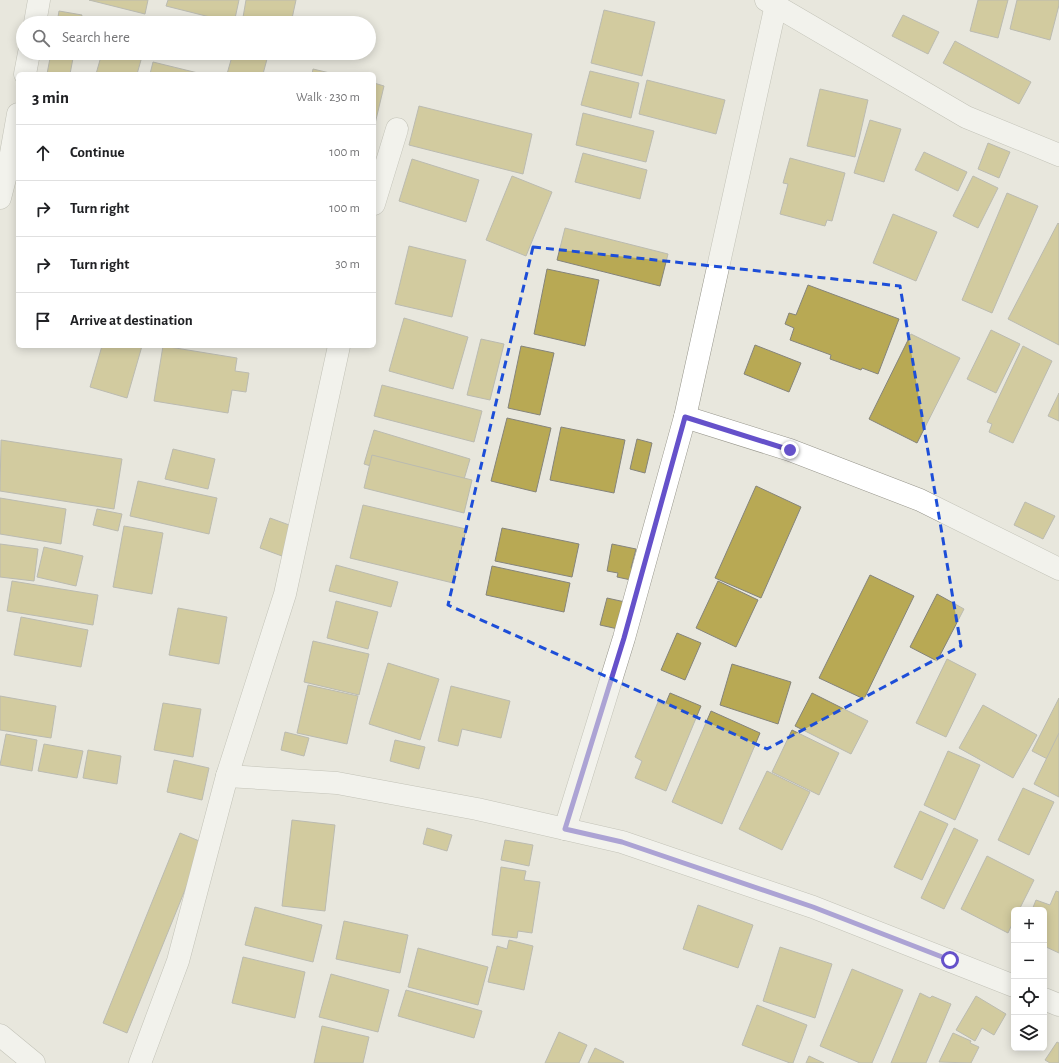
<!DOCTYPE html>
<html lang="en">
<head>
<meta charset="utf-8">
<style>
	:root { --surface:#fff; --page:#f6f6f6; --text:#202124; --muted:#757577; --line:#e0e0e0 }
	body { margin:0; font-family:"Alegreya Sans",sans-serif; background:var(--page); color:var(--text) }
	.controls { position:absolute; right:12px; bottom:12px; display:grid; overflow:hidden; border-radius:6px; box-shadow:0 2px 10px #0003 }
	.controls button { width:36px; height:36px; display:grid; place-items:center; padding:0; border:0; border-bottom:1px solid var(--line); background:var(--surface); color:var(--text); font:20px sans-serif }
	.stop { position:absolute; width:12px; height:12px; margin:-9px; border:3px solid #6551ca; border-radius:50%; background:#fff }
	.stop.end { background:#6551ca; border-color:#fff; box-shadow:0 1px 4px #0008 }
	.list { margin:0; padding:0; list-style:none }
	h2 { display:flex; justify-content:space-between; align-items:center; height:52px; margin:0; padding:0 16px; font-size:17px }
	h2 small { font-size:13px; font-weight:400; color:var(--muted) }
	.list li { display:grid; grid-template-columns:26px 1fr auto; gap:12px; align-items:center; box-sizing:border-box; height:56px; padding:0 16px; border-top:1px solid var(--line) }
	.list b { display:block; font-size:15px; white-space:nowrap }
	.list em { font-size:13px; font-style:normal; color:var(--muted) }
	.icon { flex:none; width:22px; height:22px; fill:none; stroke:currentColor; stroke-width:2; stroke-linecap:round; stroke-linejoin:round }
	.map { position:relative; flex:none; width:1059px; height:1063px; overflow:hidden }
	.search { position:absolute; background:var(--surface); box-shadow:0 2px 10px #0003; left:16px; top:16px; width:360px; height:44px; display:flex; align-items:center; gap:10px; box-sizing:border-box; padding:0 14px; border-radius:22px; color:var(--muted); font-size:15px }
	.panel { position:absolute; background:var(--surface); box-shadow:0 2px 10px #0003; left:16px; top:72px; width:360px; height:276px; border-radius:6px }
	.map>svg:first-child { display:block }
	.building { fill:#b8a954; stroke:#85847b }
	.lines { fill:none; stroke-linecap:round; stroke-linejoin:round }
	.minor-casing { stroke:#97968c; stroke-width:23 }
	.minor { stroke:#fff; stroke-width:22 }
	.route { stroke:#6551ca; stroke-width:5 }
	.marked { fill:none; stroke:#1d4ed8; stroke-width:3; stroke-dasharray:8 5; stroke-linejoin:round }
</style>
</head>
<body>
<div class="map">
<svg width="1059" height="1063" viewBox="0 0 1059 1063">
	<rect width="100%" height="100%" fill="#e8e7dd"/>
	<g class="building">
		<polygon points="89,0 148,0 145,14"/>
		<polygon points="168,0 239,0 234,23 166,6"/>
		<polygon points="246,0 296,0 291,23 242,23"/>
		<polygon points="978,0 1008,0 998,38 970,31"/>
		<polygon points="1017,0 1059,0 1059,5 1050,40 1010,29"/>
		<polygon points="604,10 655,22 642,76 591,63"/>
		<polygon points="59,11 82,15 80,23 57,23"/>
		<polygon points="903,15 939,32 928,54 892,36"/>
		<polygon points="955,41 1031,82 1019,104 943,63"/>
		<polygon points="51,53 74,53 70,74 47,74"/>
		<polygon points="102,53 143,53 137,74 96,74"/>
		<polygon points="233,53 247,53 267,59 263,74 227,74"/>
		<polygon points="153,62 198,73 198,74 150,74"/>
		<polygon points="313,69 334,74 312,74"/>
		<polygon points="590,71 639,83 631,118 581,105"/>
		<polygon points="647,80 725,100 716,134 639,114"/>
		<polygon points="374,83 384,86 374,128"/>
		<polygon points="820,89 868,100 855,157 807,146"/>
		<polygon points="419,106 532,134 523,174 409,145"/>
		<polygon points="583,113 654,131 646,162 576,145"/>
		<polygon points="870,120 901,129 884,182 854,173"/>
		<polygon points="988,143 1010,152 999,178 978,169"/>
		<polygon points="924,152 967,172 958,191 915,170"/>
		<polygon points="583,153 647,170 640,199 575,182"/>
		<polygon points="790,158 845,173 832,221 827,220 825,226 780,214 788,184 783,183"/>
		<polygon points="412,159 479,180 466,222 399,201"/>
		<polygon points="512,176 552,192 526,256 486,240"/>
		<polygon points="973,176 998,188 978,228 953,216"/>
		<polygon points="1007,193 1038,206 992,313 962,300"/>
		<polygon points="893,214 937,232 916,281 873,263"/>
		<polygon points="1058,223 1059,224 1059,345 1008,319"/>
		<polygon points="565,228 668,254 660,286 557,260"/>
		<polygon points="409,246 466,260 452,317 395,304"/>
		<polygon points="547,269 599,280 585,346 534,334"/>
		<polygon points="808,285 899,319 878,374 862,368 861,370 830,359 831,355 790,340 794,328 785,324 789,313 796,315"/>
		<polygon points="404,318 468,337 453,389 389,371"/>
		<polygon points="991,330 1020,344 996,393 967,379"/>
		<polygon points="911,334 960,358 917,443 869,419"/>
		<polygon points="481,339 504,344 490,400 467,395"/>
		<polygon points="755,345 801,363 789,392 744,374"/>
		<polygon points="102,346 142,346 127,398 90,387"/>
		<polygon points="163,346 237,358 235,371 249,373 246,392 232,390 228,413 154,401"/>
		<polygon points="521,346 554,353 540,415 508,408"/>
		<polygon points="1023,346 1052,361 1013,443 989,432 992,424 987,422"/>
		<polygon points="382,385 482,411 474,442 374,416"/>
		<polygon points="1059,393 1059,421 1048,416"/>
		<polygon points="507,418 551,428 536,492 491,481"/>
		<polygon points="561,427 625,440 614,493 550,480"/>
		<polygon points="374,430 470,459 460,493 364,464"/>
		<polygon points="637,439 652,443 645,473 630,469"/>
		<polygon points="1,440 122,459 114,509 0,491"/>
		<polygon points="173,449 215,459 208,489 165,479"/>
		<polygon points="372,455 472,480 464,513 364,488"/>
		<polygon points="138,481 217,498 209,534 130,516"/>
		<polygon points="756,486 801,507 761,598 715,578"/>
		<polygon points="0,498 66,509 61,544 0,534"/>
		<polygon points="1025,502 1055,516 1043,539 1014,525"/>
		<polygon points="363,505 466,529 453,583 350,558"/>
		<polygon points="97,509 122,514 118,531 93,525"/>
		<polygon points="270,518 292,526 282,556 260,548"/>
		<polygon points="124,526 163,533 152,594 113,587"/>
		<polygon points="502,528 579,544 572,577 495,561"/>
		<polygon points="0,544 38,549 34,581 0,577"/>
		<polygon points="612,544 636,549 631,568 633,568 631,580 617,577 618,573 607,571"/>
		<polygon points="44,547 83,556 76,586 37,577"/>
		<polygon points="336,565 398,582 391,607 329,591"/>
		<polygon points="492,566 570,583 564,612 486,595"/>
		<polygon points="870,575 914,596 864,699 819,678"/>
		<polygon points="12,581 98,595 93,625 7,611"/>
		<polygon points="718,581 758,600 736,647 696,628"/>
		<polygon points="937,594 964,609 937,661 910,647"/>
		<polygon points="607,598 625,602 618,629 600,625"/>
		<polygon points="336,601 378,612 368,649 327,638"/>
		<polygon points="178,608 227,617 219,664 169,655"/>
		<polygon points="21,617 88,630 81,667 14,655"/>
		<polygon points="677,633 701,643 685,680 661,670"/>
		<polygon points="313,641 369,654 359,695 304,682"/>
		<polygon points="947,659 976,674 946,737 916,723"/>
		<polygon points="388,663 439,679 420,740 369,724"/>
		<polygon points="732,664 791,682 778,724 720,705"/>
		<polygon points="308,685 358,696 347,744 297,733"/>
		<polygon points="451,686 510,701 501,738 462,729 458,746 438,741"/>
		<polygon points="670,693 701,706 666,791 635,778 642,761 635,757 658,702 665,705"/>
		<polygon points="812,693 868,721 851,754 795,726"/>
		<polygon points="0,696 56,706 51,738 0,730"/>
		<polygon points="1059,698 1059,765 1032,751"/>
		<polygon points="163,703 201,709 193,757 154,750"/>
		<polygon points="983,705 1037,735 1013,778 959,748"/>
		<polygon points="711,711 760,733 722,824 672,802"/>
		<polygon points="792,730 839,753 819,795 772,772"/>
		<polygon points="285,732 309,738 304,756 281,750"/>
		<polygon points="1059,733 1059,797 1034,784"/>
		<polygon points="6,734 37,740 32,771 0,765"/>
		<polygon points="395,740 425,747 419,769 390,761"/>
		<polygon points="44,744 83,751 77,778 38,771"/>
		<polygon points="88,750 121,756 117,784 83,778"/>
		<polygon points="948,751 980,765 955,820 924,805"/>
		<polygon points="174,760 209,768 202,800 167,792"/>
		<polygon points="767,771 810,792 782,850 739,829"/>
		<polygon points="1023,788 1054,802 1029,855 998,840"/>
		<polygon points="920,811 948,824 922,880 894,867"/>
		<polygon points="292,820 335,825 325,911 282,906"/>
		<polygon points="427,828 452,835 447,851 423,844"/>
		<polygon points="954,828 978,840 944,909 921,898"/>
		<polygon points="180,833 204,843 127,1033 103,1023"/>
		<polygon points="505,840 533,845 529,866 501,860"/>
		<polygon points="987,856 1034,880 1019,910 1014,910 1014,920 1008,933 961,909"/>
		<polygon points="501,867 526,871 524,880 540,882 532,933 518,931 517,938 492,935"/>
		<polygon points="1056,891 1059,892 1059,953 1044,946 1044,910 1032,910 1036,900 1050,905"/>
		<polygon points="698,905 753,925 738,968 683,949"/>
		<polygon points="255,907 322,925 313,962 245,945"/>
		<polygon points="344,921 408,935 400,973 336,959"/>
		<polygon points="509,940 533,946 524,990 488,982 497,946 507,949"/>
		<polygon points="780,947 832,964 815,1018 763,1001"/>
		<polygon points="418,948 488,967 478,1005 408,987"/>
		<polygon points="243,957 305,972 295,1018 232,1003"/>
		<polygon points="852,969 903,990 872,1063 860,1063 820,1046"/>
		<polygon points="331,974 389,990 378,1032 319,1017"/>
		<polygon points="406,990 482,1011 474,1038 398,1016"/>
		<polygon points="920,993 930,998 932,996 951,1004 926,1063 891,1063"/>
		<polygon points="976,996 1006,1014 994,1035 982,1028 975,1041 956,1030"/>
		<polygon points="757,1005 807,1025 793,1063 790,1063 742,1045"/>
		<polygon points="322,1026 369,1037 363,1063 314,1063"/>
		<polygon points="559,1032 587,1045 579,1063 545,1063"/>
		<polygon points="953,1033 971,1041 970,1043 979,1047 971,1063 939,1062"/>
		<polygon points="1057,1042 1059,1043 1059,1063 1050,1063 1045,1060"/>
		<polygon points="595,1048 624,1062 623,1063 588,1063"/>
		<polygon points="809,1056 824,1063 806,1063"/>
	</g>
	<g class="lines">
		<g class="minor-casing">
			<g id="minor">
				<polyline points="766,0 966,117 1059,155"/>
				<polyline points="35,23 39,0"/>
				<polyline points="25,74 29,53"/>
				<polyline points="0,198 10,159 18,114"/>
				<polyline points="374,204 397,129"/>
				<polyline points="685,417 790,450 920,500 1059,569"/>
				<polyline points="227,776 337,783 477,809 622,842 813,907 1014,986"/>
				<polyline points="565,829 624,638 685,417 777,0"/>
				<polyline points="1044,999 1059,1005"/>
				<polyline points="0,1035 34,1063"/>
				<polyline points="140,1063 178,961 227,776 285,594 339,346"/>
			</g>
		</g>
		<use href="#minor" class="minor"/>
	</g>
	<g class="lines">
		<polyline class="route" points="790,450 685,417 624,638 565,829 622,842 813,907 950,960"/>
	</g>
	<path d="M0 0H1059V1063H0ZM533 247 900 286 961 646 767 749 448 605Z" fill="#e8e7dd" fill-opacity=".55" fill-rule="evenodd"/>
	<path class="marked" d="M533 247 900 286 961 646 767 749 448 605Z"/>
</svg>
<div class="controls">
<button>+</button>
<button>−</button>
<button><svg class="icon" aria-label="locate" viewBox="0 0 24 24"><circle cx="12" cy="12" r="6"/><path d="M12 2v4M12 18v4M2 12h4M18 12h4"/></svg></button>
<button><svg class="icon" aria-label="layers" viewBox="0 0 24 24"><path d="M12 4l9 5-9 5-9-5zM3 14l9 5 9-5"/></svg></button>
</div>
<div class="stop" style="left:950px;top:960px"></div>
<div class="stop end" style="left:790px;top:450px"></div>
<div class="search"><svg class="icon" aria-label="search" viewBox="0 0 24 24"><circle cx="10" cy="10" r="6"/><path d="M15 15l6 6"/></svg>Search here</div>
<section class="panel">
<h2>3 min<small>Walk · 230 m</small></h2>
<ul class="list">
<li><svg class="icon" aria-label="ahead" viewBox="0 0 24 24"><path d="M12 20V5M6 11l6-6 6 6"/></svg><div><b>Continue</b></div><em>100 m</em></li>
<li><svg class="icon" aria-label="right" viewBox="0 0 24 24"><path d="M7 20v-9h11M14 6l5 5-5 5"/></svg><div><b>Turn right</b></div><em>100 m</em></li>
<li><svg class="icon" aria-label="right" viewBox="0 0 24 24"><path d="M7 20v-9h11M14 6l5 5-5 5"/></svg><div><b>Turn right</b></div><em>30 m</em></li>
<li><svg class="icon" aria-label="arrive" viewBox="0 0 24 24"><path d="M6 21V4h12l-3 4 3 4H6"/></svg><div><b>Arrive at destination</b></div></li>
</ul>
</section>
</div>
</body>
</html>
